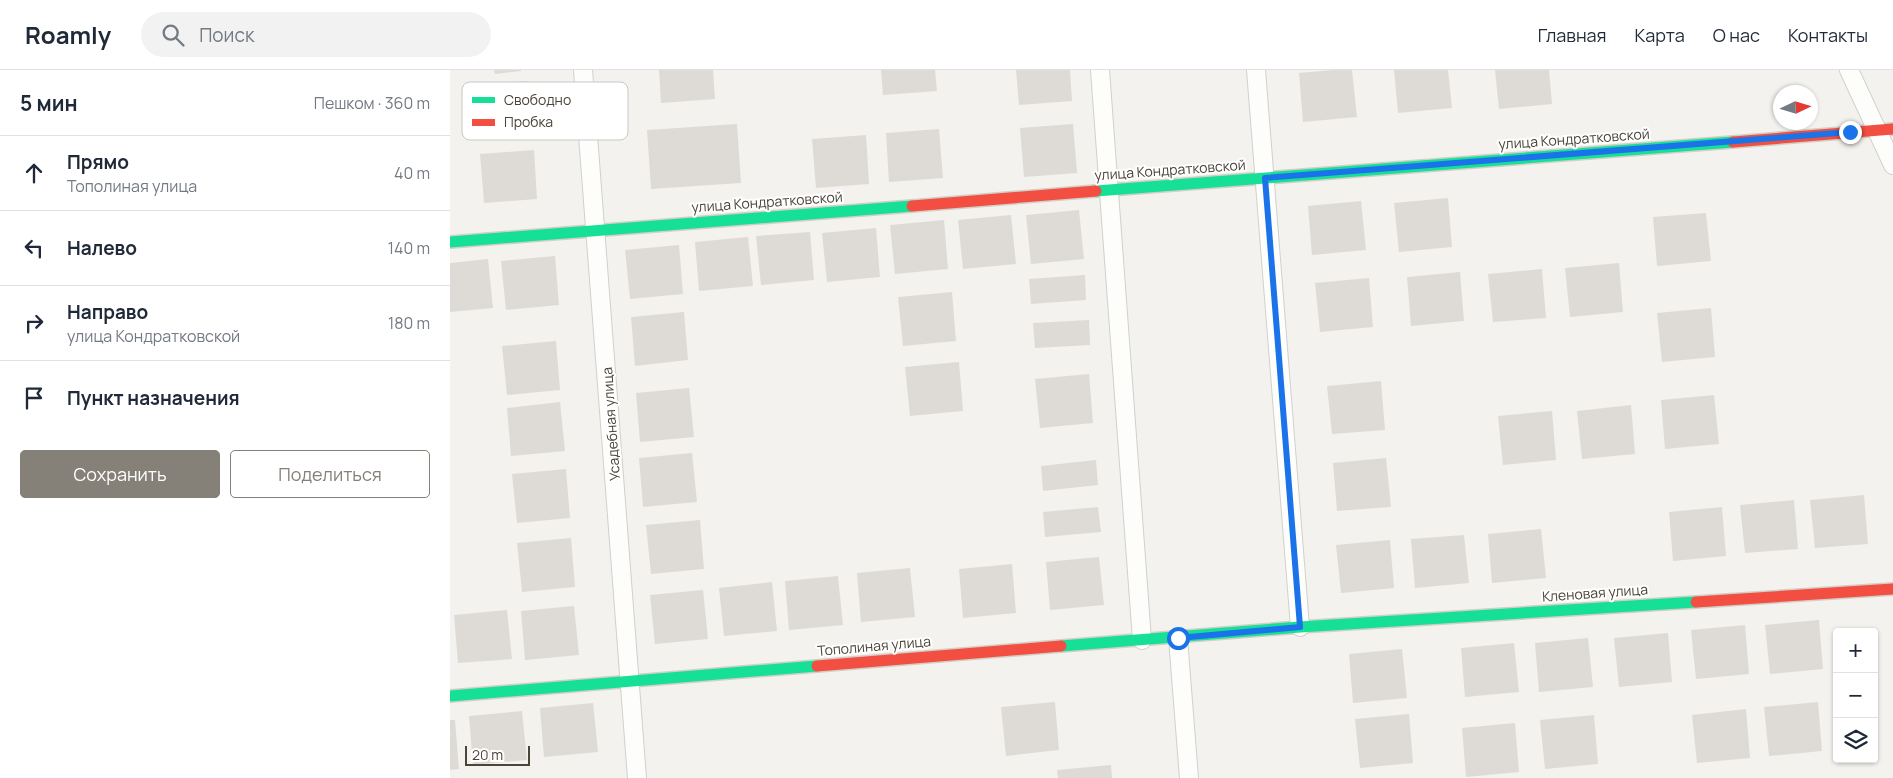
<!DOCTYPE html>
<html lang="ru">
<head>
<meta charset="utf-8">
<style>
	:root { --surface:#fff; --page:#f2f2f3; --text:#1f2937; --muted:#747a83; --line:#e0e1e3; --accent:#868178 }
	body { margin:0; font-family:Manrope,sans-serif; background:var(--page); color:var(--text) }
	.controls { position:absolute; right:15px; bottom:15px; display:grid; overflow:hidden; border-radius:5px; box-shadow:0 1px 4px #0004 }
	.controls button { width:45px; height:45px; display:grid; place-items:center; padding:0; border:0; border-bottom:1px solid var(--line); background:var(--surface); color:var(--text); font:25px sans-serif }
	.compass { position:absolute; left:1323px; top:15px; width:45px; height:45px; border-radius:50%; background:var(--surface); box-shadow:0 1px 4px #0004; rotate:86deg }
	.scale { position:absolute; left:15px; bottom:12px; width:65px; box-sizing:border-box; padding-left:5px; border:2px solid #4b4439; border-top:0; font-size:14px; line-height:18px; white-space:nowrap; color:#4b4439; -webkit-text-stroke:4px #fff; paint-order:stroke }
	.stop { position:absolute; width:15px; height:15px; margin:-11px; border:4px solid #1a73e8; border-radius:50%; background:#fff }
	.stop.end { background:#1a73e8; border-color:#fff; box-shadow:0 1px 5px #0008 }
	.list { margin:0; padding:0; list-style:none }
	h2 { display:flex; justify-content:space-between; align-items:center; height:65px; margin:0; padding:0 20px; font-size:21px }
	h2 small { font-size:16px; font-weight:400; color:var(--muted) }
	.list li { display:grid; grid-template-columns:32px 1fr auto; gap:15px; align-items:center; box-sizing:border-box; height:75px; padding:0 20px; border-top:1px solid var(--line) }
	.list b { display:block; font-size:19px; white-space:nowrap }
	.list p { margin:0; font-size:16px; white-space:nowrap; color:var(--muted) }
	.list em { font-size:16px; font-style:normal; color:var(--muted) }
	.actions { display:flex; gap:10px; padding:15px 20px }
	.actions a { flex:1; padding:11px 0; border:1px solid var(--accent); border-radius:5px; text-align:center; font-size:18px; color:var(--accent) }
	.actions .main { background:var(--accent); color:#fff }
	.icon { flex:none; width:28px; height:28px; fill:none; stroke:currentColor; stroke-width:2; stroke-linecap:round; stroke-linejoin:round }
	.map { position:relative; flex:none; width:1443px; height:708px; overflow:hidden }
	header { display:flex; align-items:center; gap:30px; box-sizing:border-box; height:70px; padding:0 25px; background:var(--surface); border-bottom:1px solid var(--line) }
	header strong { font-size:24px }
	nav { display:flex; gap:28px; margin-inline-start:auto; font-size:18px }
	.search { width:350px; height:45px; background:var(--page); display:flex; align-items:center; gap:12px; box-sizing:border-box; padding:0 18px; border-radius:28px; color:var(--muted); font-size:19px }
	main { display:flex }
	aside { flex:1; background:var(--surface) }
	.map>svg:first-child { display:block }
	.building { fill:#dedbd6 }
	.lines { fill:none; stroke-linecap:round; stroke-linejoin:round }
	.street-casing { stroke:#d2d0cb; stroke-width:20 }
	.fast-casing { stroke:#d3cfc5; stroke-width:14 }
	.jam-casing { stroke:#d3cfc5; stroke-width:14 }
	.street { stroke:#fdfdfc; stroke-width:18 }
	.fast { stroke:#16e098; stroke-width:11 }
	.jam { stroke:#f24e42; stroke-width:11 }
	.route { stroke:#1a73e8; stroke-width:6 }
	.labels { text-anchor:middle; stroke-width:4; stroke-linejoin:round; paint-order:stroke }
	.street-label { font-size:14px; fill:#4b4439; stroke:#fff }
	.key { fill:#fff; stroke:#c9c7c4; stroke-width:1 }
	.key-label { font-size:14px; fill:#4b4439 }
</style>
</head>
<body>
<header>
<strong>Roamly</strong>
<div class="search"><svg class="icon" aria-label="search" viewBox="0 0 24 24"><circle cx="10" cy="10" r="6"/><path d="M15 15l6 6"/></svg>Поиск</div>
<nav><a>Главная</a><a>Карта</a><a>О нас</a><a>Контакты</a></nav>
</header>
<main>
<aside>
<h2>5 мин<small>Пешком · 360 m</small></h2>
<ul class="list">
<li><svg class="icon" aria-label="ahead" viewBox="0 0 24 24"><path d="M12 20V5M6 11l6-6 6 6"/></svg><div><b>Прямо</b><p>Тополиная улица</p></div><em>40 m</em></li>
<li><svg class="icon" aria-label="left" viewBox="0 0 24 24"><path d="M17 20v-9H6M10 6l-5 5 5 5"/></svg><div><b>Налево</b></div><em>140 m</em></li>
<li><svg class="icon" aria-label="right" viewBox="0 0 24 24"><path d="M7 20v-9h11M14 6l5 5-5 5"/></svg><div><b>Направо</b><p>улица Кондратковской</p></div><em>180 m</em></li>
<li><svg class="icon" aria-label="arrive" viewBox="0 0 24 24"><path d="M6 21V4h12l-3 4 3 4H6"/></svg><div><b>Пункт назначения</b></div></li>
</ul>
<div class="actions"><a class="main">Сохранить</a><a>Поделиться</a></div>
</aside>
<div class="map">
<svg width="1443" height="708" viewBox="0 0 1443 708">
	<rect width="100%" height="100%" fill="#f4f2ee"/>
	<g class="building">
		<polygon points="44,0 71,0 71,1 45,4"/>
		<polygon points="209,0 263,0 265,29 211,33"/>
		<polygon points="431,0 485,0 487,21 433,25"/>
		<polygon points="566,0 620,0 622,31 569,35"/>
		<polygon points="884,0 902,0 907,47 853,52 849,3"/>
		<polygon points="944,0 998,0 1002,38 948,43"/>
		<polygon points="1045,0 1099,0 1102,34 1049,39"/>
		<polygon points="78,11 81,60 28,64 24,15"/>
		<polygon points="287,54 291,113 201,119 197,60"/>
		<polygon points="623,54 627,103 574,107 570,58"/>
		<polygon points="489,59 493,108 439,112 436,63"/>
		<polygon points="416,65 419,114 366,118 362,69"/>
		<polygon points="84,80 87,129 34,133 30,84"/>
		<polygon points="998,128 1002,177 949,182 944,133"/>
		<polygon points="911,131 916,180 862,185 858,136"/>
		<polygon points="629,140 634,189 581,194 576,145"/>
		<polygon points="1256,143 1261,191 1207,196 1203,147"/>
		<polygon points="561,145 566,194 513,199 508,150"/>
		<polygon points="494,150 498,199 445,204 440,155"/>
		<polygon points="426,158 430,207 377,212 372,163"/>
		<polygon points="360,162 364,210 311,215 306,166"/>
		<polygon points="298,167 303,216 249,221 245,172"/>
		<polygon points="229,175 233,224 180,229 175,180"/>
		<polygon points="105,186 109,235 56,240 51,191"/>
		<polygon points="38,189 43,238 0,242 0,193"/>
		<polygon points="1169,193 1173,242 1120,247 1115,198"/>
		<polygon points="1092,199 1096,248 1043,252 1038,204"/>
		<polygon points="1010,202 1014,251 961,256 957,207"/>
		<polygon points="635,205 636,230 581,234 579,209"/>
		<polygon points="919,208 923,257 870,262 865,213"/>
		<polygon points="502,222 506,271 453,276 448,227"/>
		<polygon points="1261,238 1265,287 1212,292 1207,243"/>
		<polygon points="234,242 238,290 185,296 181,247"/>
		<polygon points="639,250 640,275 585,278 583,253"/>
		<polygon points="106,271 110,320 57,325 52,276"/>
		<polygon points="509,292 513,341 460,346 455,297"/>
		<polygon points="639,304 643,353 590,358 585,309"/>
		<polygon points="931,311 935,360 882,364 877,316"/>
		<polygon points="239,318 244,367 190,372 186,323"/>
		<polygon points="1264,325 1269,374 1215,379 1211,330"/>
		<polygon points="110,332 115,381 61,386 57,338"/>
		<polygon points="1181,335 1185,384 1132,389 1127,341"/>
		<polygon points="1102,341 1106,390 1053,395 1048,346"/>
		<polygon points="242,383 247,432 193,437 189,388"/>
		<polygon points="936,388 941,437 887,441 883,393"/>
		<polygon points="646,390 648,415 593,421 591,396"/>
		<polygon points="116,399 120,448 67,453 62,404"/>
		<polygon points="1414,425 1418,474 1365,478 1360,430"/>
		<polygon points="1344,430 1348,479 1295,483 1290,435"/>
		<polygon points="648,437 651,462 595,467 593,442"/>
		<polygon points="1272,437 1276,486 1223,491 1219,442"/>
		<polygon points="250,450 254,499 201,504 196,455"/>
		<polygon points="1091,459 1096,508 1042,513 1038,464"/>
		<polygon points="1014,465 1019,513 965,518 961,469"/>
		<polygon points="121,468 125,517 72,522 67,473"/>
		<polygon points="940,470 944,518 891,523 886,475"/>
		<polygon points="649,487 654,535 600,540 596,492"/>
		<polygon points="562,494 566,543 513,548 509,499"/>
		<polygon points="460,498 465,547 411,552 407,503"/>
		<polygon points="388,506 393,555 339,560 335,511"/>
		<polygon points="322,512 327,561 274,566 269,518"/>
		<polygon points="253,520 258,569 205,574 200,525"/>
		<polygon points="124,536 129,585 75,590 71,541"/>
		<polygon points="57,540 62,589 8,593 4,545"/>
		<polygon points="1369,550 1373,599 1320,604 1315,555"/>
		<polygon points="1295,555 1299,604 1246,609 1241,560"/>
		<polygon points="1218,563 1222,612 1169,617 1164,568"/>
		<polygon points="1138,568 1143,617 1089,622 1085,573"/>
		<polygon points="1064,573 1069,622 1015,627 1011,578"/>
		<polygon points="952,579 957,628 903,633 899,584"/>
		<polygon points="605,632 609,680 556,686 551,637"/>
		<polygon points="1368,632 1372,681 1319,686 1314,637"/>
		<polygon points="143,633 148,682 94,687 90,638"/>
		<polygon points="1296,639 1300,688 1247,693 1242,645"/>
		<polygon points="72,641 77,690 23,695 19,646"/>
		<polygon points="959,644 963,693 910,698 905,649"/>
		<polygon points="1144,645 1148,694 1095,699 1090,650"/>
		<polygon points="0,650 5,650 9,699 0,700"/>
		<polygon points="1065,653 1069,702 1016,707 1012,658"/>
		<polygon points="661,695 662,708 608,708 607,700"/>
	</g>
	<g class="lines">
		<g class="street-casing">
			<g id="street">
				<polyline points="133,0 187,708"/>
				<polyline points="650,0 692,570"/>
				<polyline points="806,0 850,557"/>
				<polyline points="1399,0 1443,95"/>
				<polyline points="728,568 739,708"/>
			</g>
		</g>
		<g class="fast-casing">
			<g id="fast">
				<polyline points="646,121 1283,72"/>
				<polyline points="0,172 462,136"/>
				<polyline points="611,576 850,557 1246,532"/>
				<polyline points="0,626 367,596"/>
			</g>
		</g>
		<g class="jam-casing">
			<g id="jam">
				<polyline points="1283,72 1443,59"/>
				<polyline points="462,136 646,121"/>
				<polyline points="1246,532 1443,519"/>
				<polyline points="367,596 611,576"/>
			</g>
		</g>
		<use href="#street" class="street"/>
		<use href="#fast" class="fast"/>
		<use href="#jam" class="jam"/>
	</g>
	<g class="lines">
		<polyline class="route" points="728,568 850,557 815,108 1400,62"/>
	</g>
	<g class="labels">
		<g class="street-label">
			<text transform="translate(1124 69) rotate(-4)" y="5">улица Кондратковской</text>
			<text transform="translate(720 100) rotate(-4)" y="5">улица Кондратковской</text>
			<text transform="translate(317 132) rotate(-4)" y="5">улица Кондратковской</text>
			<text transform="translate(161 354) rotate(-94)" y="5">Усадебная улица</text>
			<text transform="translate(1145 523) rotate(-4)" y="5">Кленовая улица</text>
			<text transform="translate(424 576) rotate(-5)" y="5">Тополиная улица</text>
		</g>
	</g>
	<rect x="12" y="12" width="166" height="58" rx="8" class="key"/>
	<rect x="22" y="27" width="23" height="6" fill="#16e098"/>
	<rect x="22" y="49" width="23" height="7" fill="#f24e42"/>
	<g class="key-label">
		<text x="54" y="35">Свободно</text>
		<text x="54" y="57">Пробка</text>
	</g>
</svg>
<div class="controls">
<button>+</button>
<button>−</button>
<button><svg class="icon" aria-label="layers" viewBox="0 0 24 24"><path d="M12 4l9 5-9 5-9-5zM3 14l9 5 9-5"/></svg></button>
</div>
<svg class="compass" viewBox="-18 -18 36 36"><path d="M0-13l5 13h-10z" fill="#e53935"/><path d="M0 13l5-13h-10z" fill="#747a83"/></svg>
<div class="scale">20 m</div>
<div class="stop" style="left:728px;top:568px"></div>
<div class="stop end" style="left:1400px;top:62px"></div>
</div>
</main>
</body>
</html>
